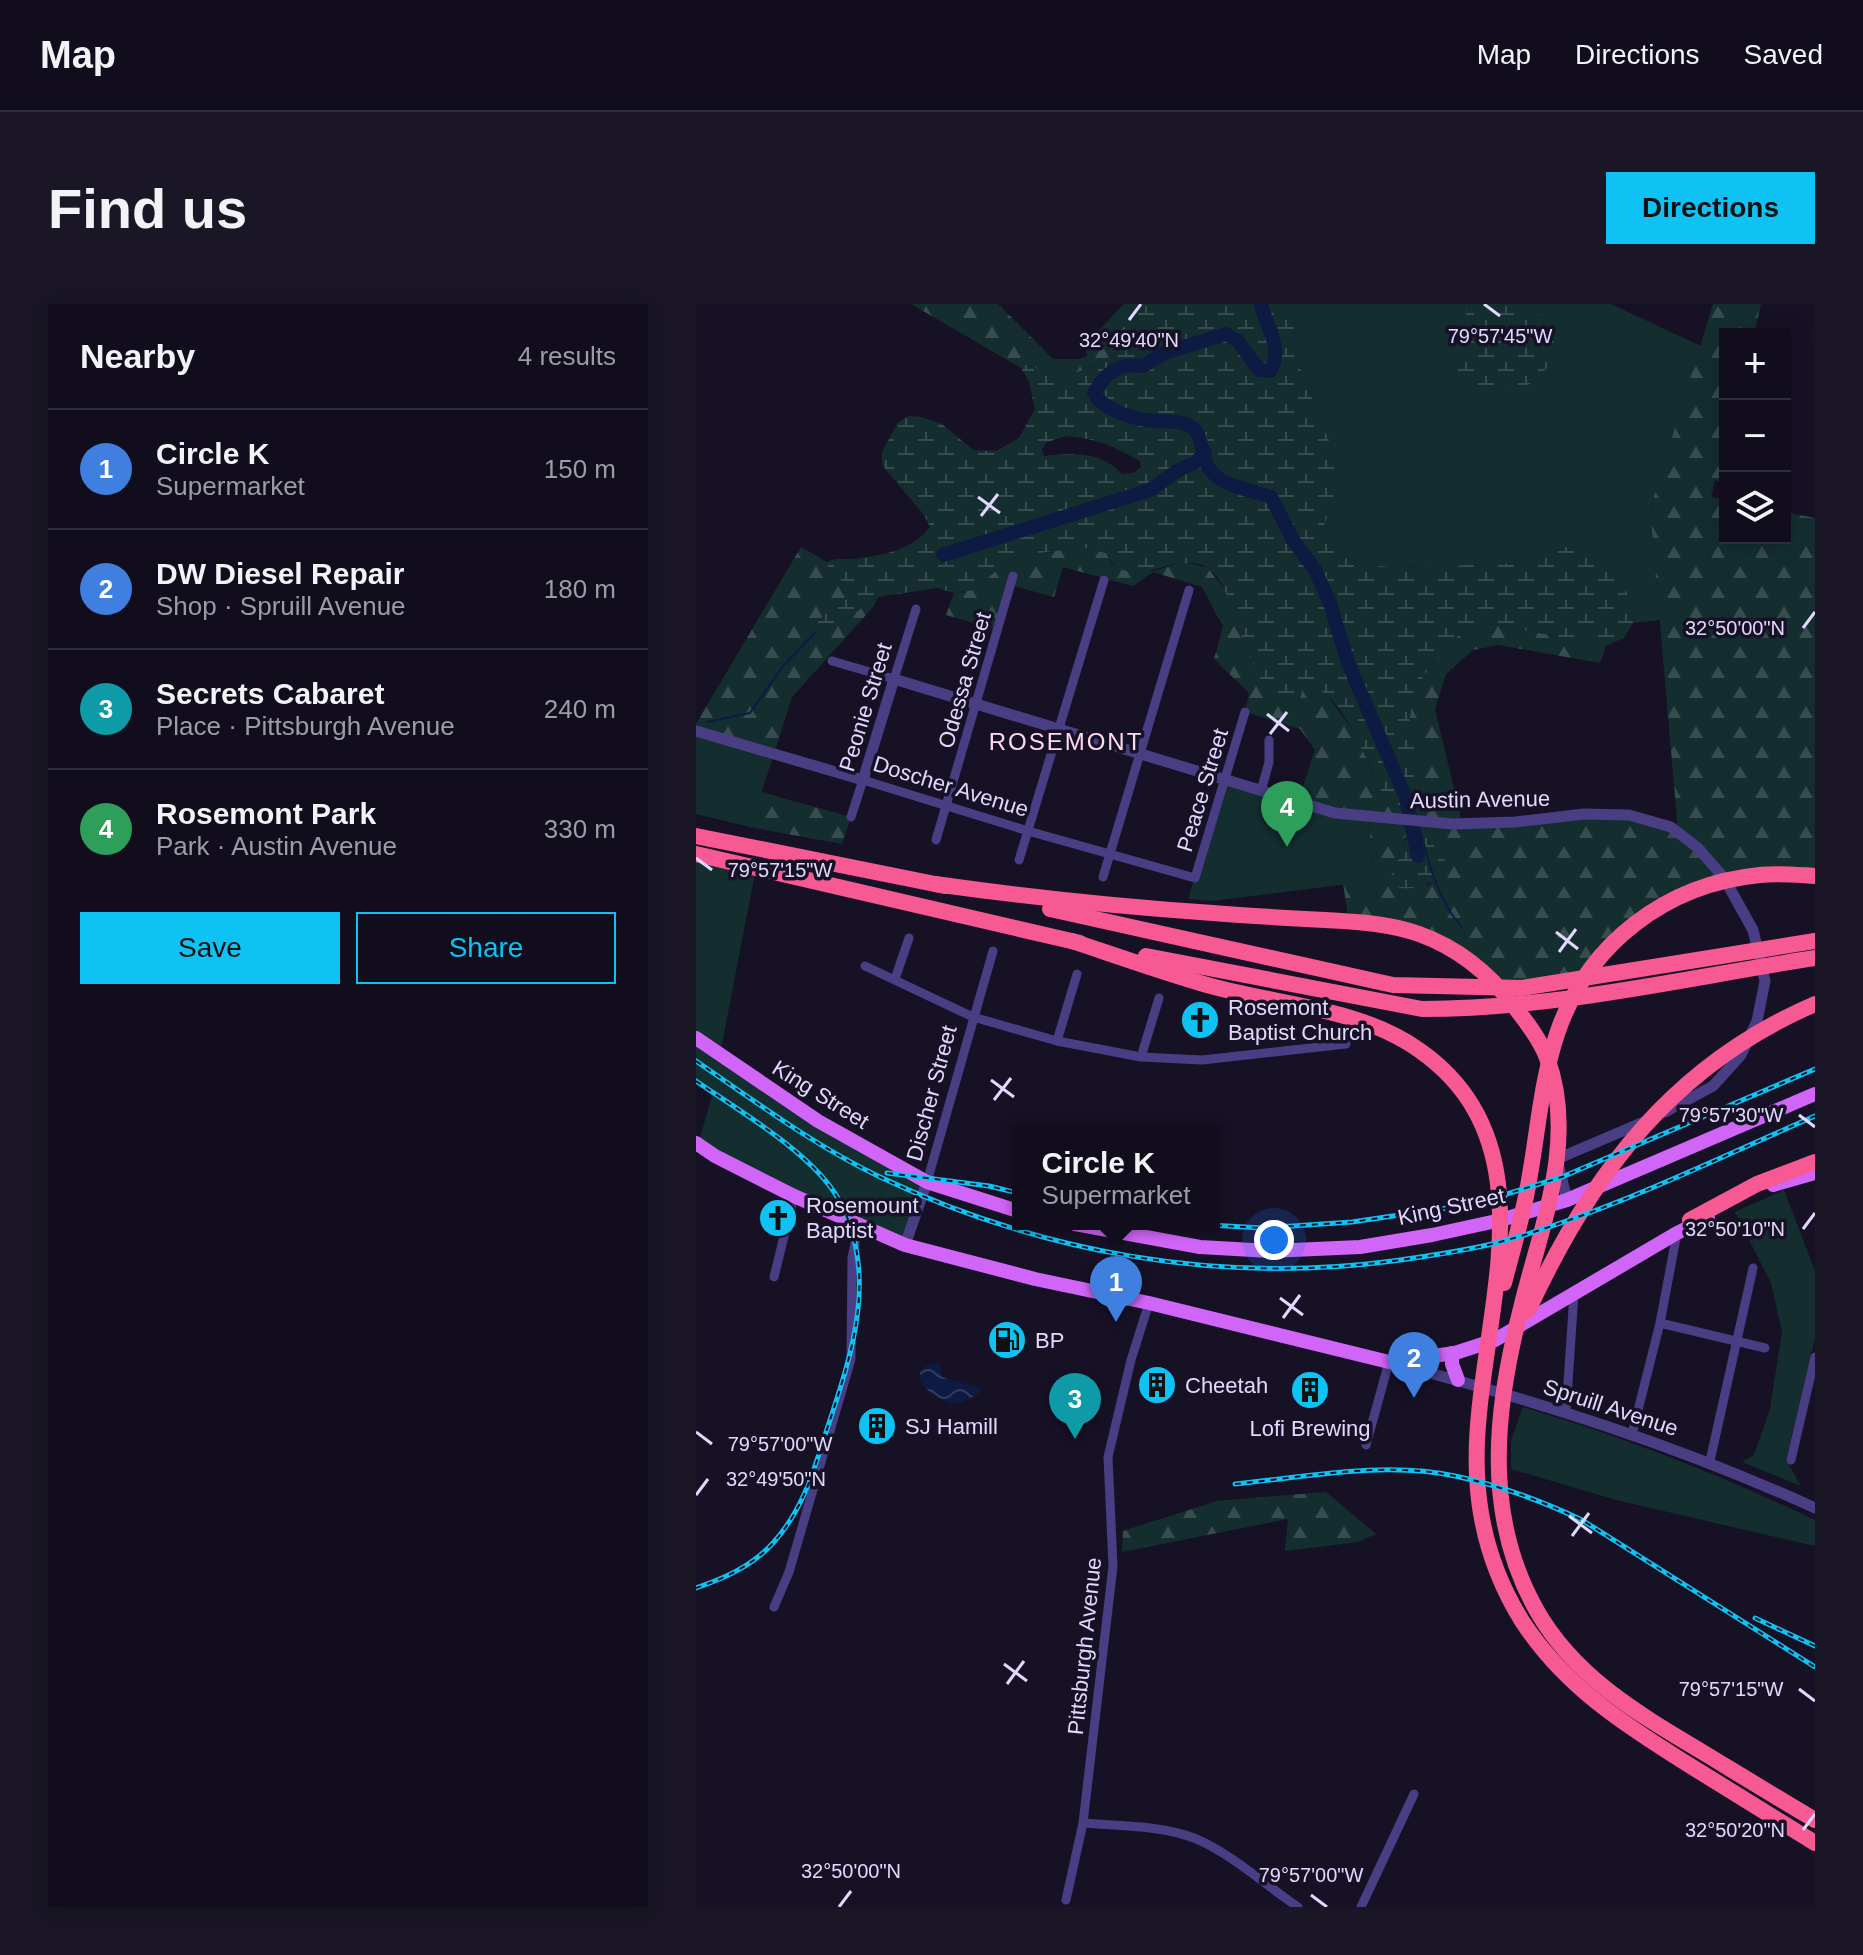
<!DOCTYPE html>
<html lang="en">
<head>
<meta charset="utf-8">
<style>
	:root { --surface:#110d1c; --page:#1a1625; --text:#f1f3f6; --muted:#9c9ca3; --line:#302d3b; --accent:#0ec2f3 }
	body { margin:0; font-family:Arial,sans-serif; background:var(--page); color:var(--text) }
	.controls { position:absolute; right:24px; top:24px; display:grid; overflow:hidden; border-radius:0px; box-shadow:0 4px 20px #0003 }
	.controls button { width:72px; height:72px; display:grid; place-items:center; padding:0; border:0; border-bottom:2px solid var(--line); background:var(--surface); color:var(--text); font:40px sans-serif }
	.you { position:absolute; left:578px; top:936px; width:28px; height:28px; margin:-20px; border:6px solid #fff; border-radius:50%; background:#1a73e8; box-shadow:0 0 0 12px #1a73e833 }
	.badge { display:grid; place-items:center; width:52px; height:52px; border-radius:50%; background:var(--accent); color:#fff; font-size:26px; font-weight:700 }
	.pin { position:absolute; translate:-50% -66px; filter:drop-shadow(0 2px 4px #0008) }
	.pin::after { content:''; position:absolute; top:42px; width:28px; height:24px; background:inherit; clip-path:polygon(0 0,100% 0,50% 100%) }
	.popup { position:absolute; left:316px; top:822px; width:208px; height:104px; box-sizing:border-box; display:grid; place-content:center; border-radius:0px; background:var(--surface); filter:drop-shadow(0 2px 6px #0005); font-size:26px; white-space:nowrap; color:var(--muted) }
	.popup b { font-size:30px; color:var(--text) }
	.popup::after { content:''; position:absolute; left:50%; top:100%; margin-left:-16px; border:16px solid transparent; border-top-color:var(--surface) }
	.list { margin:0; padding:0; list-style:none }
	h2 { display:flex; justify-content:space-between; align-items:center; height:104px; margin:0; padding:0 32px; font-size:34px }
	h2 small { font-size:26px; font-weight:400; color:var(--muted) }
	.list li { display:grid; grid-template-columns:52px 1fr auto; gap:24px; align-items:center; box-sizing:border-box; height:120px; padding:0 32px; border-top:2px solid var(--line) }
	.list b { display:block; font-size:30px; white-space:nowrap }
	.list p { margin:0; font-size:26px; white-space:nowrap; color:var(--muted) }
	.list em { font-size:26px; font-style:normal; color:var(--muted) }
	.actions { display:flex; gap:16px; padding:24px 32px }
	.actions a { flex:1; padding:18px 0; border:2px solid var(--accent); border-radius:0px; text-align:center; font-size:28px; color:var(--accent) }
	.actions .main { background:var(--accent); color:#111 }
	.icon { flex:none; width:44px; height:44px; fill:none; stroke:currentColor; stroke-width:2; stroke-linecap:round; stroke-linejoin:round }
	.map { position:relative; flex:none; width:1119px; height:1603px; overflow:hidden; border-radius:0px }
	header { display:flex; align-items:center; gap:48px; box-sizing:border-box; height:112px; padding:0 40px; background:var(--surface); border-bottom:2px solid var(--line) }
	header strong { font-size:38px }
	nav { display:flex; gap:44px; margin-inline-start:auto; font-size:28px }
	.intro { display:flex; align-items:center; justify-content:space-between; box-sizing:border-box; height:192px; padding:0 48px }
	h1 { margin:0; font-size:56px }
	.button { padding:20px 36px; border-radius:0px; background:var(--accent); color:#111; font-size:28px; font-weight:700 }
	main { display:flex; gap:48px; padding:0 48px }
	aside { flex:1; background:var(--surface); border-radius:0px; box-shadow:0 4px 20px #0003 }
	.map>svg:first-child { display:block }
	.green { fill:#142e30 }
	.forest { fill:url(#forest-firs) }
	.wetland { fill:url(#wetland-marsh); fill-rule:evenodd }
	.water { fill:url(#water-waves) }
	.lines { fill:none; stroke-linecap:round; stroke-linejoin:round }
	.stream { stroke:#0d1b43; stroke-width:2 }
	.river { stroke:#0d1b43; stroke-width:14 }
	.minor { stroke:#493e83; stroke-width:9 }
	.tertiary { stroke:#493e83; stroke-width:11 }
	.primary { stroke:#d165f7; stroke-width:14 }
	.motorway { stroke:#f75993; stroke-width:16 }
	.rail-casing { stroke:#0ec2f3; stroke-width:5 }
	.rail { stroke:#171126; stroke-width:2; stroke-dasharray:6; stroke-linecap:butt }
	.ticks { fill:none; stroke:#e1d8fd; stroke-width:3 }
	.labels { text-anchor:middle; stroke-width:7; stroke-linejoin:round; paint-order:stroke }
	.street-label { font-size:22px; fill:#e1d8fd; stroke:#171126 }
	.poi-label { font-size:22px; fill:#e1d8fd; stroke:#171126; text-anchor:start }
	.neighbourhood-label { font-size:24px; letter-spacing:2px; fill:#fddaec; stroke:#171126 }
	.ticks-label { font-size:20px; text-anchor:middle; fill:#e1d8fd; stroke:#171126; stroke-width:7; stroke-linejoin:round; paint-order:stroke }
</style>
</head>
<body>
<header>
<strong>Map</strong>
<nav><a>Map</a><a>Directions</a><a>Saved</a></nav>
</header>
<div class="intro"><h1>Find us</h1><a class="button">Directions</a></div>
<main>
<aside>
<h2>Nearby<small>4 results</small></h2>
<ul class="list">
<li><span class="badge" style="background:#3f7fe0">1</span><div><b>Circle K</b><p>Supermarket</p></div><em>150 m</em></li>
<li><span class="badge" style="background:#3f7fe0">2</span><div><b>DW Diesel Repair</b><p>Shop · Spruill Avenue</p></div><em>180 m</em></li>
<li><span class="badge" style="background:#0f9aa8">3</span><div><b>Secrets Cabaret</b><p>Place · Pittsburgh Avenue</p></div><em>240 m</em></li>
<li><span class="badge" style="background:#2e9e5b">4</span><div><b>Rosemont Park</b><p>Park · Austin Avenue</p></div><em>330 m</em></li>
</ul>
<div class="actions"><a class="main">Save</a><a>Share</a></div>
</aside>
<div class="map">
<svg width="1119" height="1603" viewBox="0 0 1119 1603">
	<defs>
		<pattern id="forest-firs" width="22" height="20" patternUnits="userSpaceOnUse" patternTransform="scale(2)"><rect width="22" height="20" fill="#142e30"/><path d="M5 1l3.5 6h-7zM16 11l3.5 6h-7z" fill="#364c4f"/></pattern>
		<pattern id="wetland-marsh" width="20" height="14" patternUnits="userSpaceOnUse" patternTransform="scale(2)"><rect width="20" height="14" fill="#142e30"/><path d="M1 5h8M5 5V1M11 12h8M15 12V8" fill="none" stroke="#364c4f"/></pattern>
		<pattern id="water-waves" width="16" height="10" patternUnits="userSpaceOnUse" patternTransform="scale(2)"><rect width="16" height="10" fill="#0d1b43"/><path d="M0 5q4-4 8 0t8 0" fill="none" stroke="#303b5f"/></pattern>
	</defs>
	<rect width="100%" height="100%" fill="#171126"/>
	<g class="green">
		<polygon points="602,0 771,0 769,27 762,41 850,16 830,0 915,0 1005,42 956,199 955,216 964,316 937,319 935,299 848,244 822,259 705,264 665,260 644,252 637,243 628,222 639,152 602,59 598,31"/>
		<polygon points="0,427 78,450 54,523 0,510"/>
		<polygon points="528,476 673,513 677,577 516,597 492,595"/>
		<polygon points="0,550 60,564 24,750 231,878 209,941 2,840 17,789 0,777"/>
		<polygon points="1088,886 1119,967 1119,1034 1090,1156 1105,1182 1046,1158 1058,1151 1074,1105 1086,1028 1075,979 1039,908"/>
		<path d="M827 1103C927 1133 1025 1171 1119 1216V1242L920 1196 815 1165V1136Z"/>
	</g>
	<g class="forest">
		<path d="M215 0H302L357 55H383L391 52 389 41 428 0H440C451 36 403 66 372 70 357 72 341 64 328 60L325 64Z"/>
		<path d="M1017 0H1065L1058 30H1029V160L1025 178 1019 176 1015 193 1029 196V234H1089V208L1119 214V572L1068 571 977 595 887 673 803 684 761 648 653 618 647 580 677 576 673 513 602 498 619 446 604 425 549 408 553 389 518 355 527 322 506 283 457 268 437 282 367 263 358 293 315 281 302 326 250 311 258 289 276 286 314 256 343 249 386 243 410 249 416 260 457 267 488 258 512 264 531 289 543 326 566 379C579 384 584 391 587 404L606 385 615 382 627 385 666 440 674 464 688 491 705 506 710 529 707 548 694 574 732 581 747 567 748 553 729 528 722 493 723 463 713 420 717 389 737 358 763 331 798 320 910 342 904 359 802 341 777 346 750 370 739 405 766 519 933 511 982 527 955 216 956 199Z"/>
		<path d="M105 243 131 258C131 274 148 276 157 285L151 294 119 319 135 325 182 293 178 302 96 393 78 450 0 427V420Z"/>
		<polygon points="65,488 155,513 146,540 54,523"/>
		<polygon points="630,1188 680,1230 662,1238 589,1247 592,1215 426,1248 427,1227 521,1197"/>
	</g>
	<g class="wetland">
		<path d="M440 0H602L598 31 602 59 639 152 644 171 628 222 637 243 644 252 665 260 705 264 822 259 848 244 874 243 906 257 922 269 935 299 937 319 928 334 910 342 798 320 763 331 737 358 717 389 713 420 723 463 722 493 729 528 749 553 747 568C732 582 720 587 699 583L694 574C701 559 711 543 710 527 707 503 694 503 685 486 672 462 641 372 607 385L602 401 593 410C581 398 586 387 566 379 558 362 550 345 544 328 536 308 530 275 510 263 479 246 431 292 410 249L386 243 343 249 314 256 276 286 258 289 241 284 182 293 135 325 121 331 116 326C124 309 146 301 157 285 148 275 131 274 131 258 141 253 146 256 156 255 184 252 216 247 234 223L228 211 186 161V148L202 118 213 112 225 113 246 120 277 146 300 147 323 134 339 105 333 78 325 64 327 60C341 64 357 72 371 70 403 67 451 36 440 0ZM371 132C405 136 415 141 444 157L445 163 437 169 426 170C405 147 377 149 348 152L346 145 351 138Z"/>
		<polygon points="771,0 830,0 850,16 859,36 852,62 841,77 820,85 787,89 771,85 761,65 762,41 769,27"/>
	</g>
	<path class="water" d="M244 1058 246 1073 284 1084 285 1088C276 1093 267 1101 256 1099 245 1097 215 1080 226 1065 229 1062 239 1060 244 1058Z"/>
	<g class="lines">
		<g class="stream">
			<polyline points="628,295 693,440 720,512"/>
			<polyline points="10,418 54,409 87,362 119,329"/>
			<path d="M723 522C732 556 742 598 766 623"/>
		</g>
		<g class="river">
			<path d="M565 0C570 24 588 44 574 67L563 66 542 37 530 30 468 49 447 62C424 58 409 69 398 89 408 107 438 115 458 117 469 118 483 116 494 122 508 130 504 149 511 161 522 182 554 186 575 193L597 236 619 266 634 299 652 359 710 494 722 552"/>
			<polyline points="247,251 454,186 481,167 500,158 509,149"/>
		</g>
		<g class="minor">
			<polyline points="136,357 198,375 220,305"/>
			<polyline points="565,487 573,458 573,436"/>
			<polyline points="155,513 167,476 332,527 499,574 549,408"/>
			<polyline points="240,536 317,272"/>
			<polyline points="323,556 408,276"/>
			<polyline points="407,573 493,286"/>
			<polyline points="169,662 277,713 361,737 445,753 506,756 650,740"/>
			<polyline points="199,675 213,634"/>
			<polyline points="361,737 381,670"/>
			<polyline points="445,753 463,694"/>
			<polyline points="231,878 297,647"/>
			<polyline points="78,973 98,892"/>
			<polyline points="964,1019 1069,1044"/>
			<polyline points="870,1108 878,990"/>
			<polyline points="936,1130 964,1019 981,929"/>
			<polyline points="670,1141 693,1058"/>
			<polyline points="1095,1156 1119,1053"/>
			<polyline points="1014,1157 1057,964"/>
			<polyline points="78,1303 93,1268 155,1055 156,954 163,920"/>
			<path d="M387 1519C423 1522 464 1521 498 1534 535 1549 569 1581 602 1603"/>
			<polyline points="370,1596 387,1519 417,1262 412,1153 435,1056 453,999"/>
			<polyline points="665,1603 718,1490"/>
		</g>
		<g class="tertiary">
			<polyline points="0,427 167,476 198,375 639,509 757,520 819,518 888,510 933,511 975,523 1002,544 1028,574 1057,626 1069,677 1061,717 1045,751 1017,782 969,808"/>
			<polyline points="871,896 861,855 950,817"/>
			<polyline points="209,941 231,878"/>
			<path d="M700 1060C845 1098 983 1142 1119 1204"/>
		</g>
		<g class="primary">
			<polyline points="0,734 122,817 231,878 322,907"/>
			<polyline points="0,839 19,852 98,892 209,941 339,975 453,999 693,1058 759,1049 799,1036 981,929 1012,914"/>
			<polyline points="1077,881 1119,869"/>
			<polyline points="379,920 504,943 574,947 664,943 736,931 805,916 871,896 1119,790"/>
			<polyline points="756,1049 756,1060 762,1076"/>
		</g>
		<g class="motorway">
			<polyline points="0,532 249,582"/>
			<polyline points="0,550 384,639"/>
			<path d="M239 580C332 593 424 603 517 609 554 612 591 614 629 616 660 618 693 619 723 630 762 644 792 668 817 701 830 717 844 735 851 754 882 836 844 925 825 1004 815 1043 807 1083 804 1122 799 1186 809 1251 841 1307 878 1372 941 1409 1003 1446 1041 1469 1080 1493 1119 1516"/>
			<polyline points="354,605 697,681 826,684 1119,637"/>
			<path d="M376 637C421 652 466 668 511 681 580 701 663 703 723 746 867 846 774 1031 781 1170 783 1223 798 1272 826 1317 868 1382 929 1421 993 1461 1035 1487 1077 1513 1119 1539"/>
			<path d="M450 652 726 705C859 705 989 674 1119 654"/>
			<polyline points="994,916 1061,880 1119,858"/>
			<path d="M808 979C815 952 823 925 829 897 841 842 843 784 861 730 891 640 970 580 1064 571 1082 569 1101 571 1119 572"/>
			<path d="M832 1007C895 870 977 761 1119 700"/>
		</g>
		<g class="rail-casing">
			<g id="rail">
				<path d="M0 757C60 798 119 842 184 873 345 949 521 980 697 957 733 952 769 947 804 938 913 908 1016 857 1119 812"/>
				<path d="M0 777C43 807 118 850 143 896 183 971 156 1050 131 1125 118 1166 107 1206 77 1239 56 1262 29 1274 0 1284"/>
				<polyline points="191,869 293,882 322,889"/>
				<polyline points="496,920 566,924 656,918 778,900 866,873 1119,765"/>
				<path d="M539 1180C610 1173 688 1157 759 1172 802 1181 846 1197 886 1216L1119 1363"/>
				<polyline points="1059,1314 1119,1342"/>
			</g>
		</g>
		<use href="#rail" class="rail"/>
	</g>
	<path class="ticks" d="M788 0 804 12M433 16 445 0M282 193 304 209M285 212 302 190M1107 324 1119 308M571 410 593 427M574 430 591 408M0 554 16 566M860 628 882 645M863 648 880 625M295 776 318 793M298 796 315 774M1103 811 1119 823M1107 925 1119 909M584 994 607 1011M587 1014 604 991M0 1128 16 1140M0 1191 12 1175M873 1212 896 1229M876 1232 893 1209M308 1360 331 1377M311 1380 328 1357M1103 1385 1119 1397M1107 1526 1119 1510M615 1591 631 1603M143 1603 155 1587"/>
	<defs>
		<g id="church-disc" transform="scale(2)"><circle r="9.5" fill="#0ec2f3" stroke="#171126"/><path d="M-1.2-6h2.4v3.5h3.3v2.4h-3.3V6h-2.4V-.1h-3.3v-2.4h3.3Z" fill="#111"/></g>
		<g id="fuel-disc" transform="scale(2)"><circle r="9.5" fill="#0ec2f3" stroke="#171126"/><path d="M-5.5-6h7V0h2V4h1.3V-2.5L3-4.5l.8-.8L6-3V5H2.5V1h-1V6h-7ZM-4.2-4.7v3.2H.2V-4.7Z" fill="#111"/></g>
		<g id="building-disc" transform="scale(2)"><circle r="9.5" fill="#0ec2f3" stroke="#171126"/><path d="M-4-6H4V6H1V3H-1V6H-4ZM-2.5-4.3h1.7v1.8h-1.7ZM.8-4.3h1.7v1.8H.8ZM-2.5-1h1.7V.8h-1.7ZM.8-1h1.7V.8H.8Z" fill="#111"/></g>
	</defs>
	<g fill-rule="evenodd">
		<use href="#church-disc" x="504" y="716"/>
		<use href="#church-disc" x="82" y="914"/>
		<use href="#fuel-disc" x="311" y="1036"/>
		<use href="#building-disc" x="461" y="1081"/>
		<use href="#building-disc" x="614" y="1086"/>
		<use href="#building-disc" x="181" y="1122"/>
	</g>
	<g class="labels">
		<g class="street-label">
			<text transform="translate(268 376) rotate(-74)" y="8">Odessa Street</text>
			<text transform="translate(169 403) rotate(-73)" y="8">Peonie Street</text>
			<text transform="translate(255 482) rotate(17)" y="8">Doscher Avenue</text>
			<text transform="translate(506 486) rotate(-73)" y="8">Peace Street</text>
			<text transform="translate(784 495) rotate(-1)" y="8">Austin Avenue</text>
			<text transform="translate(235 789) rotate(-75)" y="8">Discher Street</text>
			<text transform="translate(125 790) rotate(32)" y="8">King Street</text>
			<text transform="translate(755 902) rotate(-12)" y="8">King Street</text>
			<text transform="translate(915 1103) rotate(18)" y="8">Spruill Avenue</text>
			<text transform="translate(388 1342) rotate(-84)" y="8">Pittsburgh Avenue</text>
		</g>
		<g class="poi-label">
			<text x="532" y="711">Rosemont<tspan x="532" dy="25">Baptist Church</tspan></text>
			<text x="110" y="909">Rosemount<tspan x="110" dy="25">Baptist</tspan></text>
			<text x="339" y="1044">BP</text>
			<text x="489" y="1089">Cheetah</text>
			<text x="209" y="1130">SJ Hamill</text>
			<text x="614" y="1132" text-anchor="middle">Lofi Brewing</text>
		</g>
		<g class="neighbourhood-label">
			<text x="370" y="446">ROSEMONT</text>
		</g>
	</g>
	<g class="ticks-label">
		<text x="804" y="39">79°57'45"W</text>
		<text x="433" y="43">32°49'40"N</text>
		<text x="1039" y="331">32°50'00"N</text>
		<text x="84" y="573">79°57'15"W</text>
		<text x="1035" y="818">79°57'30"W</text>
		<text x="1039" y="932">32°50'10"N</text>
		<text x="84" y="1147">79°57'00"W</text>
		<text x="80" y="1182">32°49'50"N</text>
		<text x="1035" y="1392">79°57'15"W</text>
		<text x="1039" y="1533">32°50'20"N</text>
		<text x="155" y="1574">32°50'00"N</text>
		<text x="615" y="1578">79°57'00"W</text>
	</g>
</svg>
<div class="controls">
<button>+</button>
<button>−</button>
<button><svg class="icon" aria-label="layers" viewBox="0 0 24 24"><path d="M12 4l9 5-9 5-9-5zM3 14l9 5 9-5"/></svg></button>
</div>
<div class="you"></div>
<div class="pin badge" style="left:420px;top:1018px;background:#3f7fe0">1</div>
<div class="popup"><b>Circle K</b>Supermarket</div>
<div class="pin badge" style="left:718px;top:1094px;background:#3f7fe0">2</div>
<div class="pin badge" style="left:379px;top:1135px;background:#0f9aa8">3</div>
<div class="pin badge" style="left:591px;top:543px;background:#2e9e5b">4</div>
</div>
</main>
</body>
</html>
